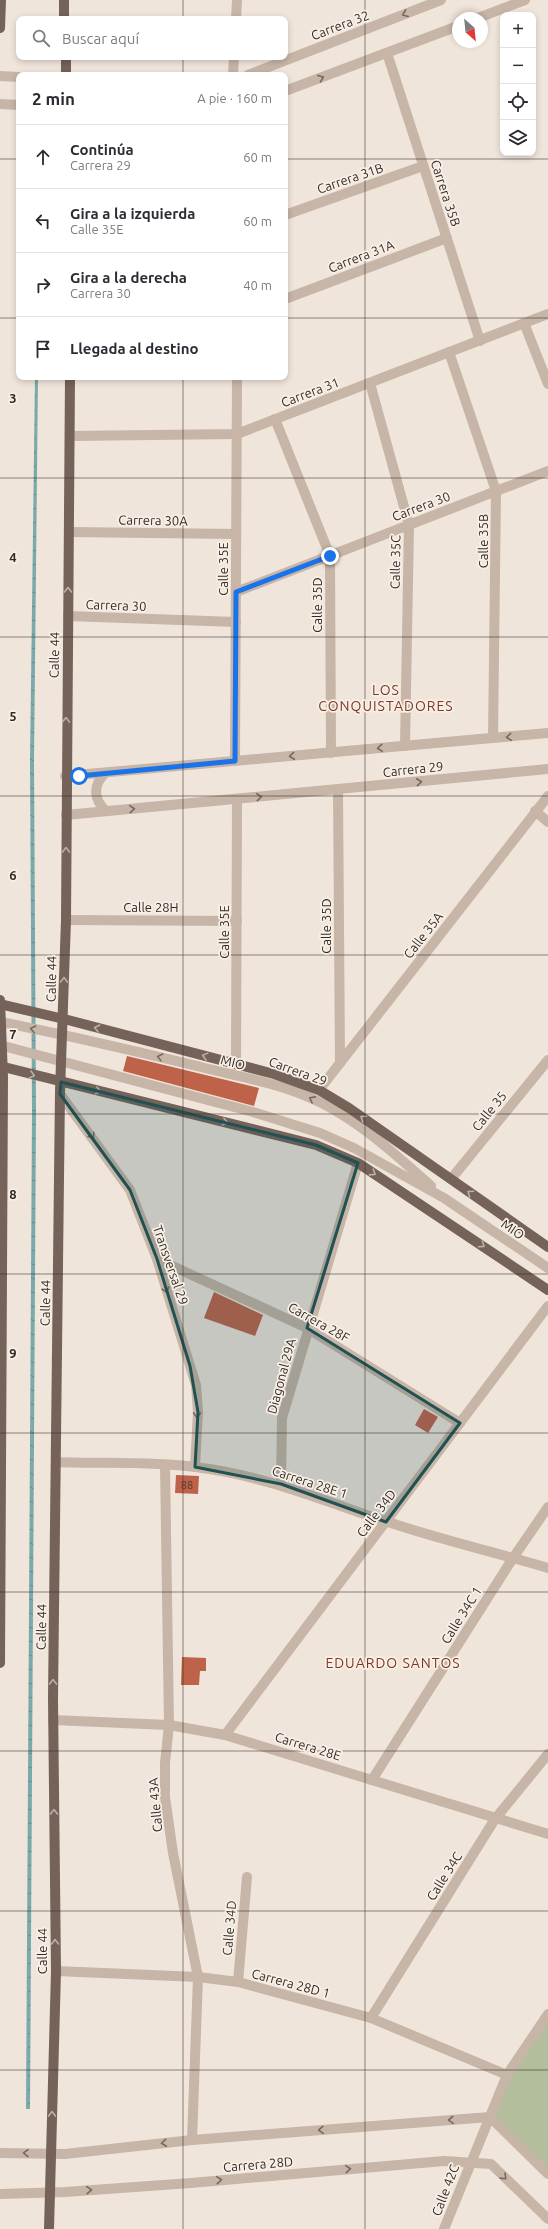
<!DOCTYPE html>
<html lang="es">
<head>
<meta charset="utf-8">
<style>
	:root { --surface:#fff; --page:#f2f2f3; --text:#2b2b33; --muted:#7c7c81; --line:#e1e1e2 }
	body { margin:0; font-family:Ubuntu,sans-serif; background:var(--page); color:var(--text) }
	.controls { position:absolute; right:12px; top:12px; display:grid; overflow:hidden; border-radius:8px; box-shadow:0 2px 6px #0003 }
	.controls button { width:36px; height:36px; display:grid; place-items:center; padding:0; border:0; border-bottom:1px solid var(--line); background:var(--surface); color:var(--text); font:20px sans-serif }
	.compass { position:absolute; left:452px; top:12px; width:36px; height:36px; border-radius:50%; background:var(--surface); box-shadow:0 2px 6px #0003; rotate:153deg }
	.stop { position:absolute; width:12px; height:12px; margin:-9px; border:3px solid #1a73e8; border-radius:50%; background:#fff }
	.stop.end { background:#1a73e8; border-color:#fff; box-shadow:0 1px 4px #0008 }
	.list { margin:0; padding:0; list-style:none }
	h2 { display:flex; justify-content:space-between; align-items:center; height:52px; margin:0; padding:0 16px; font-size:17px }
	h2 small { font-size:13px; font-weight:400; color:var(--muted) }
	.list li { display:grid; grid-template-columns:26px 1fr auto; gap:12px; align-items:center; box-sizing:border-box; height:64px; padding:0 16px; border-top:1px solid var(--line) }
	.list b { display:block; font-size:15px; white-space:nowrap }
	.list p { margin:0; font-size:13px; white-space:nowrap; color:var(--muted) }
	.list em { font-size:13px; font-style:normal; color:var(--muted) }
	.icon { flex:none; width:22px; height:22px; fill:none; stroke:currentColor; stroke-width:2; stroke-linecap:round; stroke-linejoin:round }
	.map { position:relative; flex:none; width:548px; height:2229px; overflow:hidden }
	.search { position:absolute; background:var(--surface); box-shadow:0 2px 6px #0003; left:16px; top:16px; width:272px; height:44px; display:flex; align-items:center; gap:10px; box-sizing:border-box; padding:0 14px; border-radius:8px; color:var(--muted); font-size:15px }
	.panel { position:absolute; background:var(--surface); box-shadow:0 2px 6px #0003; left:16px; top:72px; width:272px; height:308px; border-radius:8px }
	.map>svg:first-child { display:block }
	.garden { fill:#b3be9c }
	.water { fill:url(#water-ripples) }
	.building { fill:#be634a }
	.lines { fill:none; stroke-linecap:round; stroke-linejoin:round }
	.minor { stroke:#c7b5a7; stroke-width:10 }
	.major { stroke:#756259; stroke-width:10 }
	.oneway { stroke:#766961 }
	.oneway2 { stroke:#bdb0a7 }
	.route { stroke:#1a73e8; stroke-width:5 }
	.marked { fill:#205153; fill-opacity:0.2; stroke:#205153; stroke-width:3; stroke-linejoin:round }
	.grid { fill:none; stroke:#342b27; stroke-width:1; stroke-opacity:0.55 }
	.labels { text-anchor:middle; stroke-width:3.5; stroke-linejoin:round; paint-order:stroke }
	.number-label { font-size:11px; fill:#563930 }
	.street-label { font-size:13px; fill:#342b27; stroke:#f8efe6 }
	.neighbourhood-label { font-size:14px; letter-spacing:1px; fill:#7e3825; stroke:#f8efe6 }
	.grid-label { font-size:13px; text-anchor:middle; font-weight:bold; fill:#342b27; stroke:#f8efe6; stroke-width:3.5; stroke-linejoin:round; paint-order:stroke }
</style>
</head>
<body>
<div class="map">
<svg width="548" height="2229" viewBox="0 0 548 2229">
	<defs>
		<pattern id="water-ripples" width="26" height="14" patternUnits="userSpaceOnUse"><rect width="26" height="14" fill="#7baaab"/><path d="M2 4q2-2 4 0t4 0M15 11q2-2 4 0t4 0" fill="none" stroke="#668b8b"/></pattern>
	</defs>
	<rect width="100%" height="100%" fill="#f0e5db"/>
	<polygon class="garden" points="548,2014 548,2174 490,2117 507,2075"/>
	<polygon class="water" points="35,377 38,377 34,761 36,1111 30,2109 26,2109 32,1111 30,761"/>
	<g class="building">
		<polygon points="127,1056 259,1088 254,1106 123,1071"/>
		<polygon points="214,1292 263,1315 255,1336 204,1318"/>
		<polygon points="424,1409 438,1417 428,1433 415,1425"/>
		<polygon points="176,1475 199,1476 198,1494 175,1493"/>
		<polygon points="182,1657 206,1658 206,1671 200,1671 199,1685 181,1685"/>
	</g>
	<g class="lines">
		<g class="minor">
			<polyline points="478,18 525,0"/>
			<polyline points="236,19 237,0"/>
			<polyline points="387,53 480,341"/>
			<polyline points="233,75 234,57"/>
			<polyline points="248,75 441,0"/>
			<polyline points="0,76 19,77"/>
			<polyline points="285,91 458,26"/>
			<polyline points="0,104 19,105"/>
			<polyline points="285,215 423,166"/>
			<polyline points="285,299 447,238"/>
			<polyline points="524,323 548,384"/>
			<polyline points="449,352 496,491 493,738"/>
			<polyline points="370,383 409,525 405,746"/>
			<polyline points="275,419 330,556 331,753"/>
			<polyline points="70,436 237,434 548,314"/>
			<polyline points="69,532 236,534"/>
			<polyline points="236,592 548,471"/>
			<polyline points="68,616 236,622"/>
			<polyline points="235,761 237,377"/>
			<path d="M105 773C93 785 93 799 106 811"/>
			<polyline points="65,776 548,733"/>
			<polyline points="338,789 340,1063"/>
			<polyline points="535,811 548,822"/>
			<polyline points="66,815 548,769"/>
			<polyline points="66,920 237,921"/>
			<path d="M0 1022C68 1035 134 1051 201 1067 236 1076 273 1082 306 1096 352 1114 395 1154 431 1186"/>
			<polyline points="0,1045 253,1112 320,1133 354,1148 444,1198 548,1268"/>
			<polyline points="236,1065 237,799"/>
			<polyline points="319,1090 548,796"/>
			<polyline points="60,1094 130,1190 157,1259 196,1385 198,1412 195,1467"/>
			<polyline points="451,1179 548,1060"/>
			<polyline points="157,1259 307,1328 460,1423"/>
			<path d="M56 1462C102 1464 150 1461 195 1467 263 1475 321 1500 385 1521 438 1539 494 1552 548 1568"/>
			<polyline points="165,1465 169,1725 165,1763 165,1797 173,1853 198,1977 192,2140"/>
			<polyline points="281,1484 282,1418 358,1163"/>
			<polyline points="53,1720 169,1725 225,1735 548,1834"/>
			<polyline points="225,1735 548,1306"/>
			<polyline points="372,1780 513,1558 548,1507"/>
			<polyline points="56,1971 198,1977 238,1982 371,2018 507,2075"/>
			<polyline points="238,1982 247,1877"/>
			<polyline points="371,2018 495,1819 548,1754"/>
			<polyline points="490,2117 548,2174"/>
			<polyline points="0,2153 65,2154 192,2140 490,2117"/>
			<polyline points="0,2194 65,2192 191,2183 444,2161 491,2164 548,2219"/>
			<polyline points="444,2229 507,2075 548,2014"/>
		</g>
		<g class="major">
			<polyline points="64,0 64,19"/>
			<polyline points="0,28 1,0"/>
			<polyline points="66,57 66,75"/>
			<polyline points="0,1000 3,1077 0,1663"/>
			<polyline points="0,1004 64,1019 274,1074 319,1090 349,1108 548,1247"/>
			<polyline points="0,1066 316,1145 358,1163 548,1290"/>
			<polyline points="49,2229 56,1971 53,1698 60,1091 66,920 70,377"/>
		</g>
	</g>
	<defs><path id="oneway-chevron" d="M-2-3.5L2.5 0L-2 3.5" fill="none" stroke-width="1.6" stroke-linecap="round" stroke-linejoin="round"/></defs>
	<g class="oneway">
		<use href="#oneway-chevron" transform="translate(405 14) rotate(159)"/>
		<use href="#oneway-chevron" transform="translate(321 78) rotate(-21)"/>
		<use href="#oneway-chevron" transform="translate(509 737) rotate(175)"/>
		<use href="#oneway-chevron" transform="translate(380 748) rotate(175)"/>
		<use href="#oneway-chevron" transform="translate(292 756) rotate(174)"/>
		<use href="#oneway-chevron" transform="translate(419 782) rotate(-6)"/>
		<use href="#oneway-chevron" transform="translate(259 797) rotate(-5)"/>
		<use href="#oneway-chevron" transform="translate(132 809) rotate(-5)"/>
		<use href="#oneway-chevron" transform="translate(33 1029) rotate(-168)"/>
		<use href="#oneway-chevron" transform="translate(160 1057) rotate(-166)"/>
		<use href="#oneway-chevron" transform="translate(312 1099) rotate(-152)"/>
		<use href="#oneway-chevron" transform="translate(92 1136) rotate(55)"/>
		<use href="#oneway-chevron" transform="translate(166 1290) rotate(72)"/>
		<use href="#oneway-chevron" transform="translate(197 1415) rotate(91)"/>
		<use href="#oneway-chevron" transform="translate(451 2120) rotate(176)"/>
		<use href="#oneway-chevron" transform="translate(321 2130) rotate(176)"/>
		<use href="#oneway-chevron" transform="translate(164 2143) rotate(174)"/>
		<use href="#oneway-chevron" transform="translate(26 2153) rotate(-179)"/>
		<use href="#oneway-chevron" transform="translate(348 2169) rotate(-5)"/>
		<use href="#oneway-chevron" transform="translate(504 2177) rotate(44)"/>
		<use href="#oneway-chevron" transform="translate(219 2180) rotate(-5)"/>
		<use href="#oneway-chevron" transform="translate(89 2190) rotate(-4)"/>
	</g>
	<g class="oneway2">
		<use href="#oneway-chevron" transform="translate(68 590) rotate(-90)"/>
		<use href="#oneway-chevron" transform="translate(66 720) rotate(-89)"/>
		<use href="#oneway-chevron" transform="translate(66 850) rotate(-90)"/>
		<use href="#oneway-chevron" transform="translate(64 980) rotate(-89)"/>
		<use href="#oneway-chevron" transform="translate(97 1028) rotate(-166)"/>
		<use href="#oneway-chevron" transform="translate(205 1056) rotate(-165)"/>
		<use href="#oneway-chevron" transform="translate(32 1075) rotate(15)"/>
		<use href="#oneway-chevron" transform="translate(98 1091) rotate(14)"/>
		<use href="#oneway-chevron" transform="translate(363 1118) rotate(-146)"/>
		<use href="#oneway-chevron" transform="translate(225 1122) rotate(14)"/>
		<use href="#oneway-chevron" transform="translate(373 1173) rotate(33)"/>
		<use href="#oneway-chevron" transform="translate(470 1193) rotate(-145)"/>
		<use href="#oneway-chevron" transform="translate(482 1245) rotate(34)"/>
		<use href="#oneway-chevron" transform="translate(53 1682) rotate(-89)"/>
		<use href="#oneway-chevron" transform="translate(54 1812) rotate(-91)"/>
		<use href="#oneway-chevron" transform="translate(55 1942) rotate(-91)"/>
		<use href="#oneway-chevron" transform="translate(52 2114) rotate(-89)"/>
	</g>
	<g class="lines">
		<polyline class="route" points="79,776 235,761 236,592 330,556"/>
	</g>
	<path class="marked" d="M61 1082 316 1145 358 1163 307 1328 460 1423 386 1522 281 1484 195 1467 198 1412 190 1366 157 1259 130 1190 60 1094Z"/>
	<path class="grid" d="M183 0V19M365 0V2229M183 57V75M0 159H19M285 159H548M0 318H19M285 318H548M183 377V2229M0 478H548M0 637H548M0 796H548M0 955H548M0 1114H548M0 1274H548M0 1433H548M0 1592H548M0 1751H548M0 1911H548M0 2070H548"/>
	<g class="labels">
		<g class="number-label">
			<text x="187" y="1489">88</text>
		</g>
		<g class="street-label">
			<text transform="translate(340 25) rotate(-21)" y="5">Carrera 32</text>
			<text transform="translate(350 178) rotate(-19)" y="5">Carrera 31B</text>
			<text transform="translate(446 193) rotate(72)" y="5">Carrera 35B</text>
			<text transform="translate(361 256) rotate(-21)" y="5">Carrera 31A</text>
			<text transform="translate(310 392) rotate(-21)" y="5">Carrera 31</text>
			<text transform="translate(421 506) rotate(-21)" y="5">Carrera 30</text>
			<text transform="translate(153 520) rotate(1)" y="5">Carrera 30A</text>
			<text transform="translate(483 541) rotate(-90)" y="5">Calle 35B</text>
			<text transform="translate(395 562) rotate(-89)" y="5">Calle 35C</text>
			<text transform="translate(223 569) rotate(-90)" y="5">Calle 35E</text>
			<text transform="translate(116 605) rotate(2)" y="5">Carrera 30</text>
			<text transform="translate(317 605) rotate(-90)" y="5">Calle 35D</text>
			<text transform="translate(54 655) rotate(-89)" y="5">Calle 44</text>
			<text transform="translate(413 769) rotate(-6)" y="5">Carrera 29</text>
			<text x="151" y="912">Calle 28H</text>
			<text transform="translate(326 926) rotate(-90)" y="5">Calle 35D</text>
			<text transform="translate(224 932) rotate(-90)" y="5">Calle 35E</text>
			<text transform="translate(423 935) rotate(-52)" y="5">Calle 35A</text>
			<text transform="translate(51 979) rotate(-89)" y="5">Calle 44</text>
			<text transform="translate(233 1062) rotate(14)" y="5">MIO</text>
			<text transform="translate(298 1071) rotate(20)" y="5">Carrera 29</text>
			<text transform="translate(489 1111) rotate(-51)" y="5">Calle 35</text>
			<text transform="translate(513 1229) rotate(34)" y="5">MIO</text>
			<text transform="translate(171 1265) rotate(71)" y="5">Transversal 29</text>
			<text transform="translate(45 1303) rotate(-89)" y="5">Calle 44</text>
			<text transform="translate(319 1322) rotate(29)" y="5">Carrera 28F</text>
			<text transform="translate(281 1376) rotate(-75)" y="5">Diagonal 29A</text>
			<text transform="translate(310 1482) rotate(18)" y="5">Carrera 28E 1</text>
			<text transform="translate(376 1513) rotate(-53)" y="5">Calle 34D</text>
			<text transform="translate(461 1615) rotate(-58)" y="5">Calle 34C 1</text>
			<text transform="translate(41 1627) rotate(-89)" y="5">Calle 44</text>
			<text transform="translate(308 1746) rotate(17)" y="5">Carrera 28E</text>
			<text transform="translate(155 1805) rotate(-95)" y="5">Calle 43A</text>
			<text transform="translate(444 1876) rotate(-58)" y="5">Calle 34C</text>
			<text transform="translate(229 1928) rotate(-85)" y="5">Calle 34D</text>
			<text transform="translate(42 1951) rotate(-90)" y="5">Calle 44</text>
			<text transform="translate(291 1983) rotate(15)" y="5">Carrera 28D 1</text>
			<text transform="translate(258 2164) rotate(-5)" y="5">Carrera 28D</text>
			<text transform="translate(445 2190) rotate(-69)" y="5">Calle 42C</text>
		</g>
		<g class="neighbourhood-label">
			<text x="386" y="695">LOS<tspan x="386" dy="16">CONQUISTADORES</tspan></text>
			<text x="393" y="1668">EDUARDO SANTOS</text>
		</g>
	</g>
	<g class="grid-label">
		<text x="13" y="403">3</text>
		<text x="13" y="562">4</text>
		<text x="13" y="721">5</text>
		<text x="13" y="880">6</text>
		<text x="13" y="1039">7</text>
		<text x="13" y="1199">8</text>
		<text x="13" y="1358">9</text>
	</g>
</svg>
<div class="controls">
<button>+</button>
<button>−</button>
<button><svg class="icon" aria-label="locate" viewBox="0 0 24 24"><circle cx="12" cy="12" r="6"/><path d="M12 2v4M12 18v4M2 12h4M18 12h4"/></svg></button>
<button><svg class="icon" aria-label="layers" viewBox="0 0 24 24"><path d="M12 4l9 5-9 5-9-5zM3 14l9 5 9-5"/></svg></button>
</div>
<svg class="compass" viewBox="-18 -18 36 36"><path d="M0-13l5 13h-10z" fill="#e53935"/><path d="M0 13l5-13h-10z" fill="#7c7c81"/></svg>
<div class="stop" style="left:79px;top:776px"></div>
<div class="stop end" style="left:330px;top:556px"></div>
<div class="search"><svg class="icon" aria-label="search" viewBox="0 0 24 24"><circle cx="10" cy="10" r="6"/><path d="M15 15l6 6"/></svg>Buscar aquí</div>
<section class="panel">
<h2>2 min<small>A pie · 160 m</small></h2>
<ul class="list">
<li><svg class="icon" aria-label="ahead" viewBox="0 0 24 24"><path d="M12 20V5M6 11l6-6 6 6"/></svg><div><b>Continúa</b><p>Carrera 29</p></div><em>60 m</em></li>
<li><svg class="icon" aria-label="left" viewBox="0 0 24 24"><path d="M17 20v-9H6M10 6l-5 5 5 5"/></svg><div><b>Gira a la izquierda</b><p>Calle 35E</p></div><em>60 m</em></li>
<li><svg class="icon" aria-label="right" viewBox="0 0 24 24"><path d="M7 20v-9h11M14 6l5 5-5 5"/></svg><div><b>Gira a la derecha</b><p>Carrera 30</p></div><em>40 m</em></li>
<li><svg class="icon" aria-label="arrive" viewBox="0 0 24 24"><path d="M6 21V4h12l-3 4 3 4H6"/></svg><div><b>Llegada al destino</b></div></li>
</ul>
</section>
</div>
</body>
</html>
